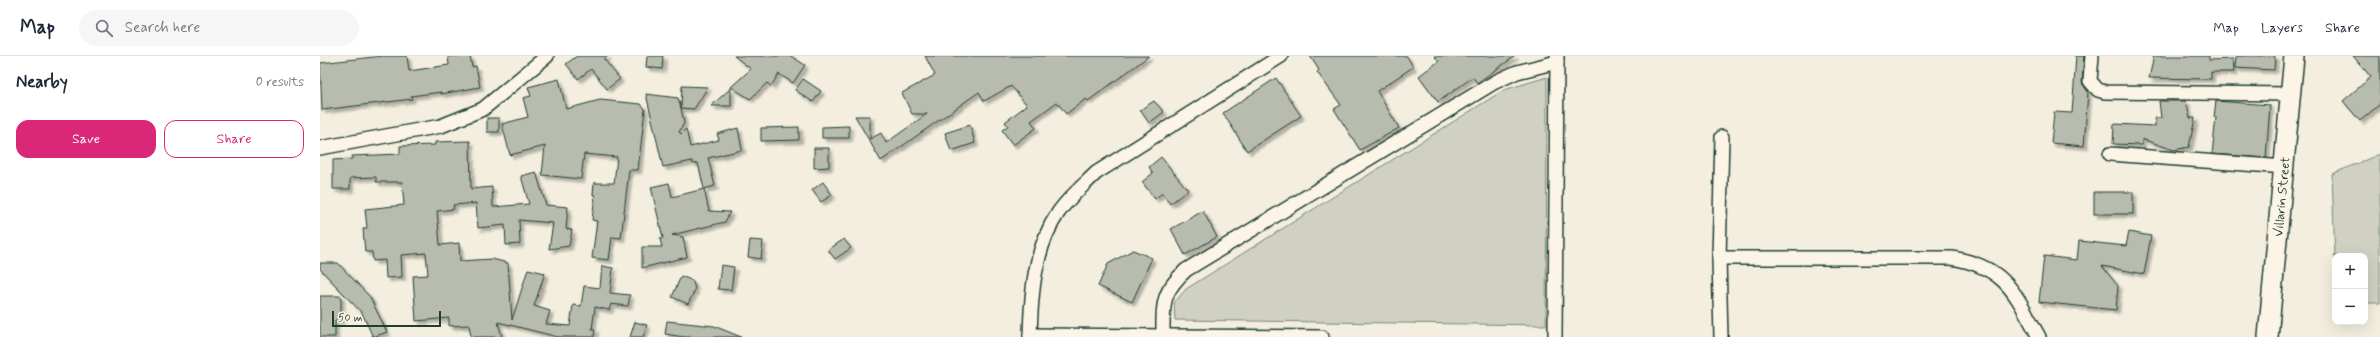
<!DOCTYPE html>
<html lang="en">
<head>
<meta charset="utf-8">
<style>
	:root { --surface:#fff; --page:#f6f6f7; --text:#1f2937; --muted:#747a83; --line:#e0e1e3; --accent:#db2777 }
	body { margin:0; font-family:Mynerve,sans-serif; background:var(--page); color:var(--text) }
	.controls { position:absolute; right:12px; bottom:12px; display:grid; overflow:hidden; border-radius:8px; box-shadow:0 4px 16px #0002 }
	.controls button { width:36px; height:36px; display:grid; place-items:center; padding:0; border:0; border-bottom:1px solid var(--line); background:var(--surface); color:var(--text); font:20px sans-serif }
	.scale { position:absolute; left:12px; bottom:10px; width:109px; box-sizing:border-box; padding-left:4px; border:2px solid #1f3d34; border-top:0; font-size:11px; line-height:14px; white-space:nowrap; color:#1f3d34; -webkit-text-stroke:3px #fcf5e5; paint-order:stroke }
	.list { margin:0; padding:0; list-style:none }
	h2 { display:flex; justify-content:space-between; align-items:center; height:52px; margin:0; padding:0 16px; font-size:17px }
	h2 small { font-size:13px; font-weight:400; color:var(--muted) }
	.actions { display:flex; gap:8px; padding:12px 16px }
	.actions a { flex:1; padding:9px 0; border:1px solid var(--accent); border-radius:12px; text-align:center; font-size:14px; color:var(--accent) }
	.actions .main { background:var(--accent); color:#fff }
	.icon { flex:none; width:22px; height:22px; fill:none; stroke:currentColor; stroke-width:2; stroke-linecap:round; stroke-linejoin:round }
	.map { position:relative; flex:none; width:2060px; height:281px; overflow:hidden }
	header { display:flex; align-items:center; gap:24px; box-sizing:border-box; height:56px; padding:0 20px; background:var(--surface); border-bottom:1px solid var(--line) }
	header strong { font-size:19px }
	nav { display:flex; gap:22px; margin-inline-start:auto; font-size:14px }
	.search { width:280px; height:36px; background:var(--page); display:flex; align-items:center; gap:10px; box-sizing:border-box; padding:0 14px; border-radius:22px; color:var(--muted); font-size:15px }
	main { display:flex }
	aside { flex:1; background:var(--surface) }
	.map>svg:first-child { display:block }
	.green { fill:#d0d1c2; stroke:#78877b }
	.building { fill:#b8bcae; stroke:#1f3d34; filter:url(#shadow) }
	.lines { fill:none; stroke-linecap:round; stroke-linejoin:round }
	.street-casing { stroke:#1f3d34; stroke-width:16 }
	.secondary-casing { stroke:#1f3d34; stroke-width:22 }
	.street { stroke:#fcf5e5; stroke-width:13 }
	.secondary { stroke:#fcf5e5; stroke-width:19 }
	.labels { text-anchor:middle; stroke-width:4; stroke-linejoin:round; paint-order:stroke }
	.street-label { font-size:13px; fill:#1f3d34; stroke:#fcf5e5 }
</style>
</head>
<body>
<header>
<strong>Map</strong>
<div class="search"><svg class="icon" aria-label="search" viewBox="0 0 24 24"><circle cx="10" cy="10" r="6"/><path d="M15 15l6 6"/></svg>Search here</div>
<nav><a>Map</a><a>Layers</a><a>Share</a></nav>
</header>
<main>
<aside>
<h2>Nearby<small>0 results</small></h2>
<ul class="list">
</ul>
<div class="actions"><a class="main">Save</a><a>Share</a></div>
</aside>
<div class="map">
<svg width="2060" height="281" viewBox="0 0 2060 281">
	<defs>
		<filter id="shadow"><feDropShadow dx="3.5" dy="3.5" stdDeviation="1" flood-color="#0004"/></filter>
	</defs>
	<rect width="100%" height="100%" fill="#f3eede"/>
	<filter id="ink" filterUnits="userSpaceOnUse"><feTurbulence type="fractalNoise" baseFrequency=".025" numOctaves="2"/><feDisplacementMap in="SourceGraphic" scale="8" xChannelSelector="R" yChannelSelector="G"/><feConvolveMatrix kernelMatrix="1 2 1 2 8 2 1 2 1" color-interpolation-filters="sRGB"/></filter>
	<g filter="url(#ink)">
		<g class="green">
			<polygon points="1227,21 1226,269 855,264 854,247 866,233 1184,34"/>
			<polygon points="2060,98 2060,247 2045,247 2045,200 2015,200 2015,204 2012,118"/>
		</g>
		<g class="building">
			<polygon points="63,0 87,0 89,15 129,9 128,0 150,0 152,11 156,10 160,31 121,38 121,36 91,40 92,43 2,54 0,7"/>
			<polygon points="257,0 288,0 284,3 300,23 287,33 271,13 258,23 246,8"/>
			<polygon points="327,0 343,0 342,13 326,11"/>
			<polygon points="414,0 471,0 485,9 473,27 459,18 451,30 447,27 430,43 411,31 431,13"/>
			<polygon points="605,0 829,0 768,45 766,43 746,58 737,46 711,65 716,72 693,89 682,74 688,70 685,66 707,49 691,30 664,45 659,36 561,105 535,60 550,60 550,83 561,77 566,87 607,58 592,58 582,37 615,19"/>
			<polygon points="990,0 1087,0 1093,11 1057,35 1079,72 1040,94 1014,53 1021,49 997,16 999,14"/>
			<polygon points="1114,0 1195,0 1157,27 1153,21 1118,46 1099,20 1119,5"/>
			<polygon points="1756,0 1764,0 1762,27 1768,36 1764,90 1731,87 1734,56 1752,57"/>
			<polygon points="1834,0 1889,0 1889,4 1913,3 1914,16 1891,16 1891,23 1829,22"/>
			<polygon points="1916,0 1955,0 1954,14 1915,12"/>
			<polygon points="2033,0 2060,0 2060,48 2040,65 2023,45 2051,21"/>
			<polygon points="956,22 981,60 927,95 903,57"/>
			<polygon points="239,23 246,53 280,44 321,48 325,53 318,114 309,114 301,182 292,181 289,204 272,202 277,165 272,164 275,139 273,139 274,127 294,127 297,101 264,98 261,123 222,119 225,90 190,99 182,68 208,61 203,42 211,40 208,31"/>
			<polygon points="483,23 501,35 493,46 475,34"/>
			<polygon points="362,30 388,31 374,53 361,52 364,67 359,76 361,78 366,73 370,91 399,84 397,78 418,72 422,94 388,102 395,130 384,133 378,107 373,108 372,105 343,111 326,38 358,42 361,52"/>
			<polygon points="411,32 411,50 391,50"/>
			<polygon points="834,45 844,56 829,67 820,54"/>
			<polygon points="1839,45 1866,45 1870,62 1875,62 1869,91 1854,94 1822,83 1822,89 1793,88 1794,68 1835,70 1835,62 1841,62"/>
			<polygon points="1896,45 1950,49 1946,102 1892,98 1896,61 1894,61"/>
			<rect x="167" y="62" width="12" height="14"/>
			<polygon points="650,69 655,87 631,95 625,77"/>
			<polygon points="529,70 529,82 502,82 502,71"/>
			<polygon points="479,71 479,84 441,85 441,72"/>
			<polygon points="150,85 151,133 172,131 173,151 209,148 201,120 216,116 226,149 248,151 246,173 252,174 249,190 229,193 233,167 199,164 200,188 186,189 185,169 158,172 156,147 133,149 134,153 117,155 120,189 139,187 140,205 172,203 188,207 192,264 208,213 225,217 214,250 230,255 226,268 250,270 253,249 261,250 264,230 280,232 282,210 293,212 290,237 310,239 308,250 291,248 289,254 275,251 272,273 275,273 274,281 238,281 178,266 182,281 151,281 149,269 129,270 129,262 96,265 93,220 108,219 106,197 81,199 82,221 66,222 65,204 53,205 52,196 45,196 43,173 47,172 45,153 84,149 82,126 56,126 56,121 30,122 30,133 13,133 13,104 32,103 32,100 80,98 80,90 115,89 115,86"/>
			<polygon points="494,92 509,92 509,111 494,112"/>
			<polygon points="841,101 868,134 850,148 842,137 835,143 822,126 833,117 829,111"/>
			<polygon points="503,126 512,139 501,146 492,134"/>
			<polygon points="349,127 352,141 384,133 389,155 410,156 405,166 352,179 363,181 367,201 322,212 322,191 342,191 340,183 343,182 331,131"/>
			<rect x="1774" y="136" width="39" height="22"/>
			<polygon points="883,155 897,181 865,199 851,173"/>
			<polygon points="1809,176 1831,180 1824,218 1782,210 1798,230 1796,254 1719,246 1724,200 1757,204 1759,185 1806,190"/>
			<polygon points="524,183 531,192 515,203 508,194"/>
			<polygon points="430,184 443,185 441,203 428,201"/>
			<polygon points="813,194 832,202 812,246 778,230 788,208"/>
			<polygon points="0,207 18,207 50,241 67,276 53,281 42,257 0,213"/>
			<polygon points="401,209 414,211 411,234 398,233"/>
			<polygon points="361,220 373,225 375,234 368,248 352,241"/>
			<polygon points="0,240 21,240 21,264 15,264 15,281 0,281"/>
			<polygon points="347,265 394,270 421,281 364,281 345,278"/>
			<polygon points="315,266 327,269 323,281 310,281"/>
		</g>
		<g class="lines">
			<g class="street-casing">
				<g id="street">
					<polyline points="1772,0 1770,25 1778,34 1785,36 1970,38"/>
					<polyline points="0,92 121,70 163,53 227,0"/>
					<polyline points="1790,98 1965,111"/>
					<path d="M1399 202H1632C1686 211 1695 237 1719 281"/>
					<polyline points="710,279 1002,281"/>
					<path d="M710 281C711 239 714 193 738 157 748 142 763 130 776 117L961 0"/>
					<path d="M843 281C843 248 841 237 866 214L1175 26 1197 16 1237 6"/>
					<polyline points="1235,281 1237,0"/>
					<polyline points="1401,281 1399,202 1402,81"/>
				</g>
			</g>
			<g class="secondary-casing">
				<g id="secondary">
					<path id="s1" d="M1948 281 1974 0"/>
				</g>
			</g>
			<use href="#street" class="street"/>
			<use href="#secondary" class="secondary"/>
		</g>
	</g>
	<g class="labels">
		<g class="street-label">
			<text dy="5" stroke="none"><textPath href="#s1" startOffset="141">Villarin Street</textPath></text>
		</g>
	</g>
</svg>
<div class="controls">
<button>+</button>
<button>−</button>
</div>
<div class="scale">50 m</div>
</div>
</main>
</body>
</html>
